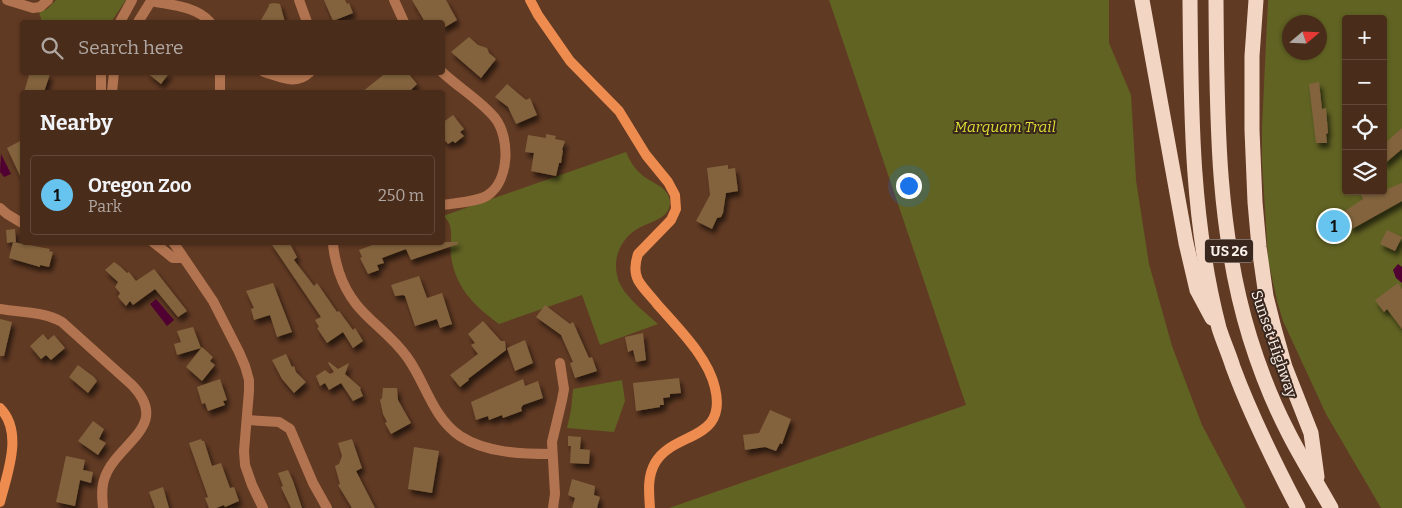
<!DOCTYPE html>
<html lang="en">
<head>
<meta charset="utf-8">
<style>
	:root { --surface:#492c1a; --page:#503423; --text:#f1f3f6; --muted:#b1a7a2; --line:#614839; --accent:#67c4ef }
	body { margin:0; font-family:Bitter,serif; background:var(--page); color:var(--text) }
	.controls { position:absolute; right:15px; top:15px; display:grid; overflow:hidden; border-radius:5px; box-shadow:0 1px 4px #0004 }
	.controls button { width:45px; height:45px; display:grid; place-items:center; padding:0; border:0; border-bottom:1px solid var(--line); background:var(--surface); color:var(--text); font:25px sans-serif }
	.compass { position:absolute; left:1282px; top:15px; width:45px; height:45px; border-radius:50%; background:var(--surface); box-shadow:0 1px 4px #0004; rotate:71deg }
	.you { position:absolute; left:908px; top:185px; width:18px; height:18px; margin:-12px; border:4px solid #fff; border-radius:50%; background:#1a73e8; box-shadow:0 0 0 8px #1a73e833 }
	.badge { display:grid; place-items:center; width:32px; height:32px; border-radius:50%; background:var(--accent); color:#111; font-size:16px; font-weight:700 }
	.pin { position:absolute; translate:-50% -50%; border:2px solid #fff; box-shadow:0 1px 5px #0006 }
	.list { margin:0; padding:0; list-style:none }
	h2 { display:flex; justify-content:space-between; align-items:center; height:65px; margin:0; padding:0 20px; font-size:21px }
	h2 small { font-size:16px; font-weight:400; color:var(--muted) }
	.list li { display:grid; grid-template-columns:32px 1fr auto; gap:15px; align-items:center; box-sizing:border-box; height:80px; margin:0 10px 10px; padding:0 10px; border:1px solid var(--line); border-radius:5px }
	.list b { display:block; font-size:19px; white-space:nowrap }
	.list p { margin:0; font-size:16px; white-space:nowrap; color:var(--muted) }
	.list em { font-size:16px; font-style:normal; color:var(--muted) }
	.icon { flex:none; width:28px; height:28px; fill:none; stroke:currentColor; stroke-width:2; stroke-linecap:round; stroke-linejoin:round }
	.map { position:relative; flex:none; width:1402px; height:508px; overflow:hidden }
	.search { position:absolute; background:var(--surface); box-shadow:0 1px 4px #0004; left:20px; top:20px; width:425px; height:55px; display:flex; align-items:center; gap:12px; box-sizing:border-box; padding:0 18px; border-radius:5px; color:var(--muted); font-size:19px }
	.panel { position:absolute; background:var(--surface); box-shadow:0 1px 4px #0004; left:20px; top:90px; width:425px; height:155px; border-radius:5px }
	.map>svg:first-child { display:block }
	.green { fill:#616323; fill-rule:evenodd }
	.water { fill:#500131 }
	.building { fill:#82633e; filter:url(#shadow) }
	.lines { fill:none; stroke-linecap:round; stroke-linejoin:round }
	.street { stroke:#b27450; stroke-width:10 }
	.secondary { stroke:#ee8c50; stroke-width:10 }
	.highway { stroke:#f3d5c4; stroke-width:15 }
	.labels { text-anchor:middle; stroke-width:4; stroke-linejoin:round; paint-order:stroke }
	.shield { fill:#39271d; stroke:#c2b5ae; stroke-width:1 }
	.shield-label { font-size:14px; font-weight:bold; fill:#fcf2ec }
	.park-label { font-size:15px; font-style:italic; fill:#dbde34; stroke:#39271d }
	.street-label { font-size:15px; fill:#fcf2ec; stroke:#39271d }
</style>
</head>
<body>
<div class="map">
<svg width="1402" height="508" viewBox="0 0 1402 508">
	<defs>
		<filter id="shadow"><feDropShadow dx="3" dy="5" stdDeviation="2.5" flood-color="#0009"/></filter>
	</defs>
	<rect width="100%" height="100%" fill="#613a23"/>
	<g class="green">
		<polygon points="56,0 126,0 111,22 42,22 39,12 47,9"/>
		<polygon points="829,0 1109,0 1109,43 1131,95 1136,180 1149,264 1172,346 1202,425 1246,508 669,508 966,405"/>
		<path d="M1268 0H1402V508H1381L1326 414 1283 321 1277 301 1268 259 1262 162V127ZM1346 19H1383V191H1346ZM1290 22H1320V52H1290Z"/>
		<path d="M626 152C630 161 634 168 641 174 650 183 669 186 670 202 670 219 649 222 637 229 627 235 620 245 617 256 615 266 616 277 621 286 629 300 646 313 658 324L600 345 582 295 499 324C483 312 468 300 459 282 455 274 452 265 451 256 449 242 456 225 443 216Z"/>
		<polygon points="622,380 625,401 614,432 567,428 571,410 573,389"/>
	</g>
	<g class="water">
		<polygon points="1,154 11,174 4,177 0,172"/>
		<polygon points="1398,264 1402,267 1402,283 1396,278 1393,270"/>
		<polygon points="156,299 174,320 167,326 150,304"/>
	</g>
	<g class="building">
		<polygon points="324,0 345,0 347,4 349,3 353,13 333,21"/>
		<polygon points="412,0 446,0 457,20 442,29 442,22 425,22"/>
		<polygon points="274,3 280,4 285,22 260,22 269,6 269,4"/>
		<polygon points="469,37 478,45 487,48 489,53 496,59 481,78 451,52"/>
		<polygon points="30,72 50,74 44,92 24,92"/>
		<polygon points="146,72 170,72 161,84"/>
		<polygon points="387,72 407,72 417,84 409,92 362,92"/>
		<polygon points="1319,82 1322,109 1326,108 1328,133 1326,134 1327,143 1316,143 1309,84"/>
		<polygon points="507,84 526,100 530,98 537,115 516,124 508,107 495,97"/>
		<polygon points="453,115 464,129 460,132 464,136 455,143 453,141 448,144 442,137 442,123"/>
		<polygon points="1402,128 1402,149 1383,165 1383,145"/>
		<polygon points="546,134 556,136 555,139 565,141 562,150 563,150 561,163 559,163 556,176 531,171 534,153 525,152 528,135 546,138"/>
		<polygon points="22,140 22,180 7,148"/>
		<polygon points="728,165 728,169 735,168 738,191 726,193 723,213 721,217 717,218 712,229 696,221 710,195 707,168"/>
		<polygon points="1402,183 1402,201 1352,229 1342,213 1363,199 1359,191 1383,191"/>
		<polygon points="15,229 16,242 13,242 50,249 49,251 53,252 49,267 40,265 40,267 9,258 13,242 7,243 6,230"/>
		<polygon points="1387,230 1402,237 1395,251 1380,244"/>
		<polygon points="270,242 289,242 297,257 294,260 314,286 317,283 337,312 339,311 353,330 355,328 363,341 353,348 343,332 327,343 317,328 319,327 315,320 321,317"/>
		<polygon points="380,242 458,242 458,244 411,260 406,249 382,258 384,263 377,265 379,270 368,274 360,258 362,257 359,250"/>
		<polygon points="114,262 121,267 127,273 129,272 136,281 154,269 187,311 178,317 155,289 133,305 130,301 126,306 118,297 120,293 115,287 118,282 105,270"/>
		<polygon points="419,276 427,298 442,293 452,324 440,328 437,319 415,326 405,296 403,295 395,296 391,285"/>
		<polygon points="273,283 292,332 277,337 270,315 254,320 251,309 254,308 246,291"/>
		<polygon points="1398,283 1402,289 1402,329 1387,309 1384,312 1375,300"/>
		<polygon points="545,305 570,324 573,322 589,358 592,357 597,371 575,378 570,363 573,362 561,335 536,317"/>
		<polygon points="0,319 12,322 4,356 0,356"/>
		<polygon points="483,321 501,341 505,341 506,350 468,379 469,380 460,387 450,375 478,354 471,345 475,343 468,334"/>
		<polygon points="193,327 201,348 177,355 174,344 181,342 177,331"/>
		<polygon points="643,333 646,360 636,362 633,350 628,352 625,337"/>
		<polygon points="43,334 48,340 54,335 65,348 51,360 46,355 41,359 30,346"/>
		<polygon points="525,340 533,363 515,371 507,348"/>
		<polygon points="202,347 213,357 210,361 215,365 202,381 186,367"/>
		<polygon points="286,354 292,367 294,366 296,372 306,382 294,393 282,379 272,360"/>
		<polygon points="329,362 338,369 349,363 345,374 361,388 360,389 363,396 353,401 341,383 329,390 325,383 320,386 316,376 325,370 330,374 334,372 328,363"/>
		<polygon points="78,365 94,377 97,381 88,393 69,377"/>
		<polygon points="679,378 681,393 670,394 670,397 663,398 664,405 660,405 660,407 636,411 633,383"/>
		<polygon points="220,379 227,400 223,401 225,405 208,411 205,403 202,404 197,387"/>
		<polygon points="523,379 525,386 538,381 543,398 523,405 521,408 522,411 503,418 502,415 489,420 488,416 476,420 471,402"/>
		<polygon points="383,388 397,388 398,400 411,423 391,434 385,423 387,422 383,414 380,400 382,398"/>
		<polygon points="770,410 791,419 782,444 780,443 776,451 765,447 745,450 743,435 759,433"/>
		<polygon points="93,421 104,429 99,439 106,443 98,455 78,441"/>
		<polygon points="568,436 581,437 580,449 590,450 589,464 570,463 571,446 568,446"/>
		<polygon points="201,439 202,441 204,441 212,466 221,463 230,488 234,487 239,501 225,507 224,505 216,508 209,508 205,498 208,497 189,443"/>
		<polygon points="352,439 362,468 356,471 375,508 352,508 338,485 340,484 335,466 339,464 342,456 338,443"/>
		<polygon points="414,447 439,451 432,493 408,489"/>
		<polygon points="66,456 85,460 83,470 93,472 91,483 80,480 75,506 56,502"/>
		<polygon points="288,470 293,481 302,508 291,508 281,487 283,486 278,473"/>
		<polygon points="572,479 595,486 594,495 600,497 597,508 572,508 575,498 568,495"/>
		<polygon points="163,487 169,508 155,508 149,492"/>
	</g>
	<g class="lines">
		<g class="street">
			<polyline points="7,0 33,8 40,7 48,0"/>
			<polyline points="299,0 307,22"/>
			<polyline points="394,0 404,22"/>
			<polyline points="120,22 132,0"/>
			<path d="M138 22 151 1C171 5 196 6 210 22"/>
			<polyline points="101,72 101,92"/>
			<path d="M264 72C281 77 295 86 310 72"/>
			<path d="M442 72C459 88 480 100 495 118 510 137 510 180 488 195 478 202 455 203 442 205"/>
			<polyline points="112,92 114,72"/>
			<polyline points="220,92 220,72"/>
			<polyline points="0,208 7,214 22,223"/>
			<polyline points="153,242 173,258 183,258"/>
			<polyline points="173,242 213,301 239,352 245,366 249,380 249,391 244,451 245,465 252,485 263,508"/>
			<path d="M333 242C333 253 336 262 339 272 353 315 384 325 407 357 426 383 432 417 460 436 486 453 522 454 552 454"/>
			<path d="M0 309C21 313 43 311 62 322L132 385C172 426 117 443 105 477 101 487 102 498 103 508"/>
			<polyline points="247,420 279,422 290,429 313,483 327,508"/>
			<polyline points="553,508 555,494 552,442 562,400 564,389 560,363"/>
		</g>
		<g class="secondary">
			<path d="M530 0 538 15 570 61 619 111 646 155 668 182 675 195 676 209 671 220 638 254C635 263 634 272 638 280 643 289 651 296 657 304 678 328 708 357 715 388 728 442 673 431 655 463 647 477 649 493 650 508"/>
			<path d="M0 408C24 432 7 474 0 502"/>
		</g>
		<g class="highway">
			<polyline points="1142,0 1186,243 1197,290 1212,318"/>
			<path d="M1190 0C1191 110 1191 221 1219 328 1223 341 1229 354 1233 367 1251 416 1274 462 1298 508"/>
			<path d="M1216 0C1217 114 1216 228 1250 338 1260 370 1273 403 1288 432 1301 458 1317 483 1331 508"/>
			<polyline points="1256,0 1252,56 1252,130 1255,202 1259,247 1266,296 1274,328 1285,367 1311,433 1317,477"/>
		</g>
	</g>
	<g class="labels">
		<rect class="shield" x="1205" y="239.5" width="48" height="23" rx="4"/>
		<g class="shield-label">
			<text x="1229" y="256">US 26</text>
		</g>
		<g class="park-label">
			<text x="1005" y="132">Marquam Trail</text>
		</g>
		<g class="street-label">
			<text transform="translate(1274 344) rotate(71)" y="5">Sunset Highway</text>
		</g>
	</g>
</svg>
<div class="controls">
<button>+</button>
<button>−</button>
<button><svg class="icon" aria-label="locate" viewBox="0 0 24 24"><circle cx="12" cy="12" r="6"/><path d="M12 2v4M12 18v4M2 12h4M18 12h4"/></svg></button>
<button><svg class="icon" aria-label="layers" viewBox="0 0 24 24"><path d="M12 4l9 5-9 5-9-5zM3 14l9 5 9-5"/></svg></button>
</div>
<svg class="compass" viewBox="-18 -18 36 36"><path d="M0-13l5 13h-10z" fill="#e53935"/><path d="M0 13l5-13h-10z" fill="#b1a7a2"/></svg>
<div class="you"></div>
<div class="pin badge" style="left:1334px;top:226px">1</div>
<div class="search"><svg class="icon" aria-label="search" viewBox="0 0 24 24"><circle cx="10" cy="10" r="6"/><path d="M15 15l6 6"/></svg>Search here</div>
<section class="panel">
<h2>Nearby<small></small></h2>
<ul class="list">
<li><span class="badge">1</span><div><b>Oregon Zoo</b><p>Park</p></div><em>250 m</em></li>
</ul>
</section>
</div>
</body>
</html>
